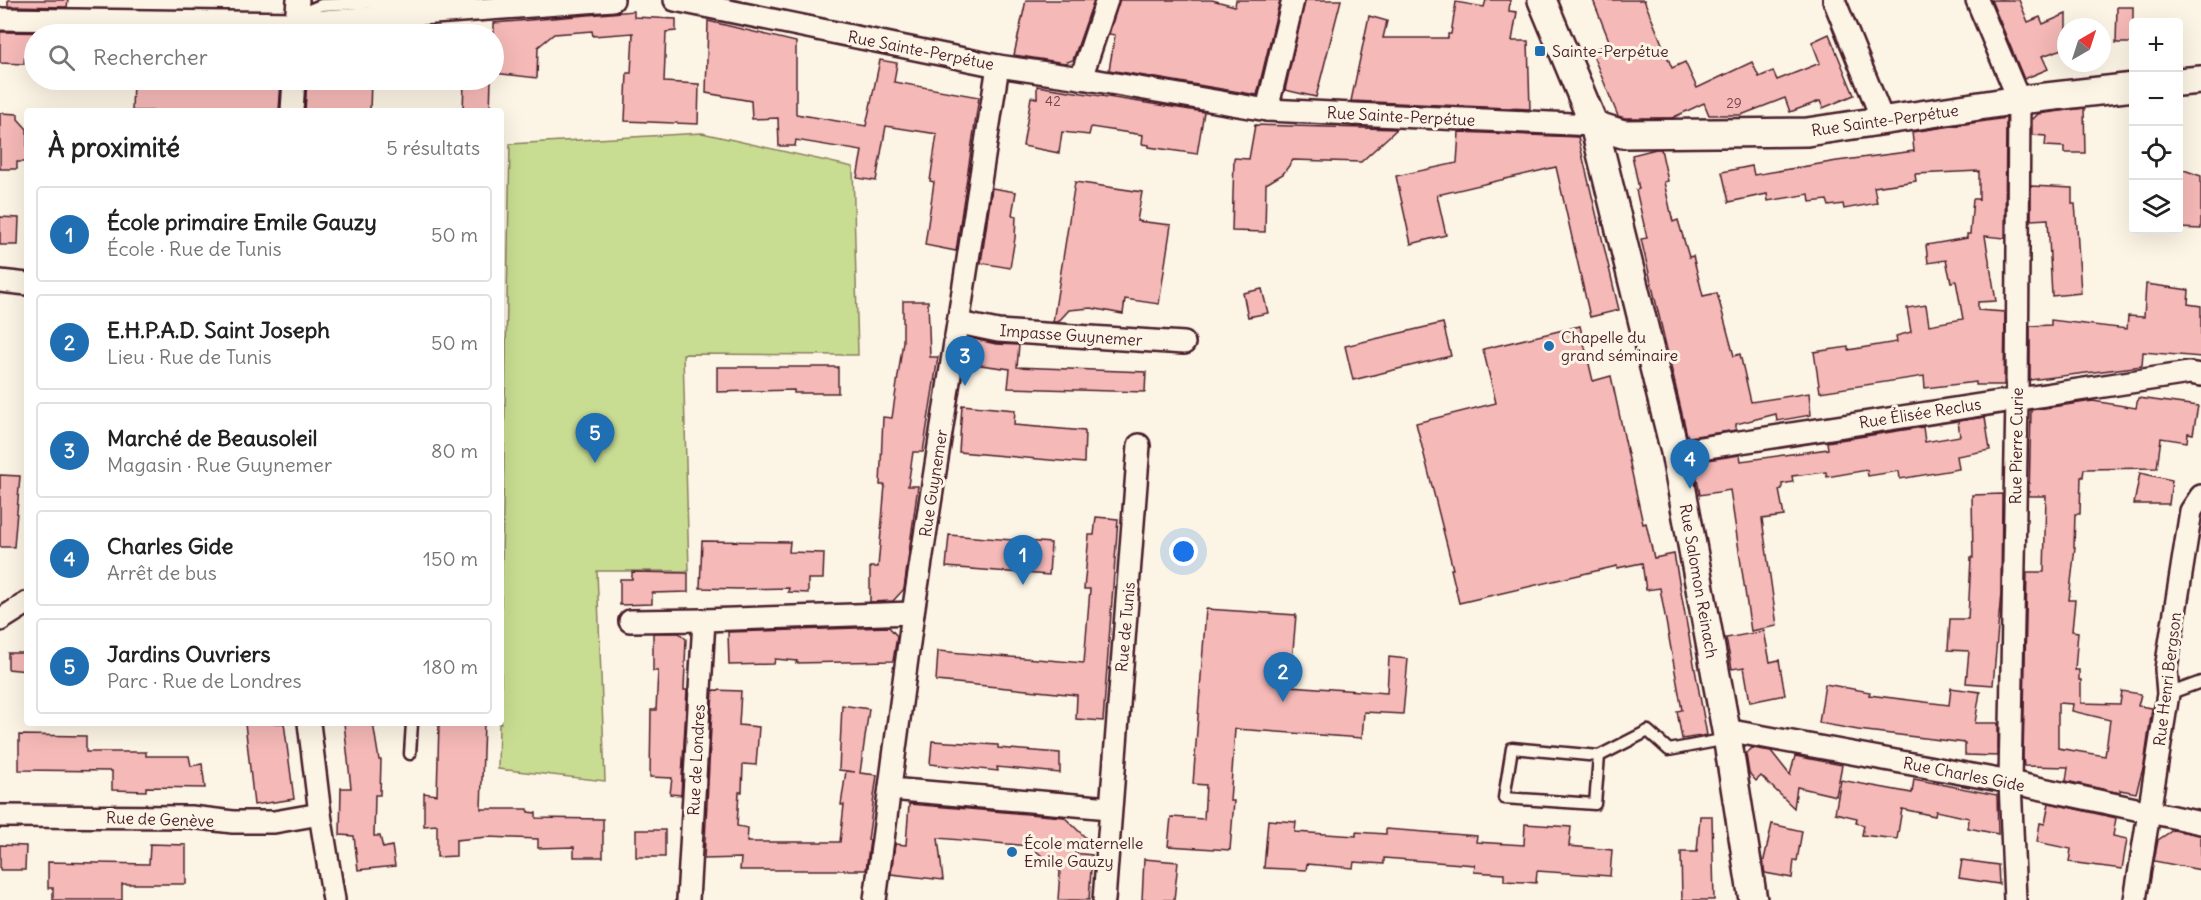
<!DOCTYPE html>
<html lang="fr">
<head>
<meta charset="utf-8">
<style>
	:root { --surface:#fff; --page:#f2f2f2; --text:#222; --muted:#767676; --line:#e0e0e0; --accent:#1f6fb2 }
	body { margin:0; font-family:Delius,sans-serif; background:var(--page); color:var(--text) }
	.controls { position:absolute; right:18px; top:18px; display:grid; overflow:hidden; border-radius:6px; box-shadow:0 6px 24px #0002 }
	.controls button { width:54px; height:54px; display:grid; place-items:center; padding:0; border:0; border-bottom:2px solid var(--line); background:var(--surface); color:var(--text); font:30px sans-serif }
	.compass { position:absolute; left:2057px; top:18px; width:54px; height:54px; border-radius:50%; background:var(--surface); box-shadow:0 6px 24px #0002; rotate:39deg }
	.you { position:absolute; left:1184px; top:552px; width:21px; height:21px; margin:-15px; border:4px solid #fff; border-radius:50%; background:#1a73e8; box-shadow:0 0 0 9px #1a73e833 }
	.badge { display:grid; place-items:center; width:39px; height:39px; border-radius:50%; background:var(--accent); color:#fff; font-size:20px; font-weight:700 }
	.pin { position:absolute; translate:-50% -50px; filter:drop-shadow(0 2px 3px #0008) }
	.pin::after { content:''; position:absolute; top:32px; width:21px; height:18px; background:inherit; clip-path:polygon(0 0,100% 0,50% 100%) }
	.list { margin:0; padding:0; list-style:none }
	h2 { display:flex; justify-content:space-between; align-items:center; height:78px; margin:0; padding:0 24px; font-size:26px }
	h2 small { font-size:20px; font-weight:400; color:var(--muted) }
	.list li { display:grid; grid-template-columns:39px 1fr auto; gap:18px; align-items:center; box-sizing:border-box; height:96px; margin:0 12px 12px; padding:0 12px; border:2px solid var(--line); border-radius:6px }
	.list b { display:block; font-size:22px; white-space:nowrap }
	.list p { margin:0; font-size:20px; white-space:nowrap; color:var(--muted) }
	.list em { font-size:20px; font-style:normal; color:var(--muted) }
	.icon { flex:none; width:33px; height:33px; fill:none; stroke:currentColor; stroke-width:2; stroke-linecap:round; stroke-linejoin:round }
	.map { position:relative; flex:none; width:2201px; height:900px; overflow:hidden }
	.search { position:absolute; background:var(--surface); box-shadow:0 6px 24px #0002; left:24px; top:24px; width:480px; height:66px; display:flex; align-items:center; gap:15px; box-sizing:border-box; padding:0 21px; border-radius:33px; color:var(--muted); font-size:22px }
	.panel { position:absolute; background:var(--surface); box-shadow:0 6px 24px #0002; left:24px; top:108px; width:480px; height:618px; border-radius:6px }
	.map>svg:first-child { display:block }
	.green { fill:#c9dd92; stroke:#8a7e5e; stroke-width:1.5 }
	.building { fill:#f5b9b7; stroke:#4a1f2b; stroke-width:1.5; fill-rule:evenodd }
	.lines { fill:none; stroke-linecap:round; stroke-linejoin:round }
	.service-casing { stroke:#4a1f2b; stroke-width:15 }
	.minor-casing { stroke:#4a1f2b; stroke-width:26 }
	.tertiary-casing { stroke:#4a1f2b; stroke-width:32 }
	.service { stroke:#fcf5e5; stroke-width:10 }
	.minor { stroke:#fcf5e5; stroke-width:21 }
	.tertiary { stroke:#fcf5e5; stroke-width:27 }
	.poi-dot { fill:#1f6fb2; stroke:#fcf5e5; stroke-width:2 }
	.labels { text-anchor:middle; stroke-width:6; stroke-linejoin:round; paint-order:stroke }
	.number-label { font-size:14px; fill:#75464e }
	.street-label { font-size:16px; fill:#4a1f2b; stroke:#fcf5e5 }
	.poi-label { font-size:16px; fill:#4a1f2b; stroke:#fcf5e5; text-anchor:start }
</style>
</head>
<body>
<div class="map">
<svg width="2201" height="900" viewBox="0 0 2201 900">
	<rect width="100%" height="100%" fill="#fcf5e5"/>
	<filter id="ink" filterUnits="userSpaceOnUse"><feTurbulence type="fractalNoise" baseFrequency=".0167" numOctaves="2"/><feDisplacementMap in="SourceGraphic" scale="12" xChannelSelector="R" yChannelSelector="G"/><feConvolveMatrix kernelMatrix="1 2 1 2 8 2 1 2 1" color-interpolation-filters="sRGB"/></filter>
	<g filter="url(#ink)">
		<polygon class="green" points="702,133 853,167 858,355 683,354 689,571 597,571 605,781 498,769 499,723 501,723 501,611 510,144"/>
		<g class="building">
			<polygon points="8,0 68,0 67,7 8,6"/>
			<polygon points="1026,0 1094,0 1073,60 1065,63 1014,55"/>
			<polygon points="1119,0 1212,0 1235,6 1236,0 1280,0 1257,95 1109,70 1115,35 1109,34"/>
			<polygon points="1305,0 1341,0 1316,97 1285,90"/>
			<polygon points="1486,0 1510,0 1509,11 1517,12 1512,41 1528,41 1530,109 1351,101 1369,16 1387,21 1383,38 1448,38 1448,34 1451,34 1456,2 1484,7"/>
			<polygon points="1593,0 1644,0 1672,68 1685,62 1697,88 1752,62 1759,77 1773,71 1777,80 1820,63 1812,42 1829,34 1854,95 1823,108 1820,101 1790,112 1785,98 1741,115 1709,115 1704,103 1672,118 1625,118 1618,116 1591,51 1610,43"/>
			<polygon points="1991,0 2019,0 2028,22 2040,17 2043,24 2066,14 2066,48 2042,56 2048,69 2024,79"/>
			<polygon points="2117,7 2133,7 2133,43 2116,43"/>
			<polygon points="634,11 634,17 676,19 676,31 666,32 664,82 699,84 698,124 625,121 627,73 631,73 633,33 593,36 592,31 554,34 538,47 537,78 494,73 494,23"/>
			<polygon points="708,21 796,42 796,114 866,126 880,60 897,63 894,82 979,97 956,251 925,245 934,182 930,181 937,134 886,126 876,181 857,178 862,151 796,140 795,146 779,146 778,118 752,119 751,101 706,93"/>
			<polygon points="0,32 6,32 64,33 64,34 34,34 34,55 25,54 24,64 0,63"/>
			<polygon points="133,80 281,80 279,111 132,111"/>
			<polygon points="307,80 371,80 370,111 305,111"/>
			<polygon points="464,80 491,80 490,111 463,111"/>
			<polygon points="1037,86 1204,112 1197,154 1149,147 1149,145 1142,144 1143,135 1091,127 1089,135 1062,132 1059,153 1023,146 1031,97 1037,98"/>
			<polygon points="2084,108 2085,153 2064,153 2064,147 2045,146 2046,136 2032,135 2032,120 2038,114"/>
			<polygon points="0,113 18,114 18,119 27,129 27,162 17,162 17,169 0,169"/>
			<polygon points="2006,118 2005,238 1985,236 1996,301 1978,302 1978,310 2005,312 2004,385 1976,385 1976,382 1925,388 1924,376 1820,392 1814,352 1848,347 1848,350 1897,342 1896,336 1911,332 1907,308 1926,305 1929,325 1963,319 1956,281 1951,282 1946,260 1928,263 1926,245 1967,238 1967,234 1970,234 1973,199 1978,199 1979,201 1979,171 1915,174 1916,181 1874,187 1877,203 1844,209 1843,204 1829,206 1827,200 1810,202 1809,194 1768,201 1767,194 1729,202 1722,172 1752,166 1754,175 1837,161 1914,151 1912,132"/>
			<polygon points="1255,125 1328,127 1397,129 1361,162 1293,160 1283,174 1266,184 1265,232 1232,231 1234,158 1249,159"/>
			<polygon points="1459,132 1578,137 1619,310 1590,317 1556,167 1437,195 1446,235 1411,244 1396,176 1457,163"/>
			<polygon points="1656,149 1661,149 1668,181 1664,182 1673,222 1678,220 1689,257 1693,256 1703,296 1717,293 1734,356 1740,354 1751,402 1809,393 1811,415 1777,421 1776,414 1736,424 1736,430 1689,437 1687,435 1641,239 1647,238 1636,190 1639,189 1632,155"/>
			<polygon points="2181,169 2201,176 2201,229 2178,228 2178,176 2181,176"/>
			<polygon points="1075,182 1142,192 1137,221 1171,225 1159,304 1125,299 1123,314 1091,308 1069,310 1058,322 1053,322"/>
			<polygon points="2031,186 2072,188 2072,204 2075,204 2077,228 2081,293 2052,296 2048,219 2031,220"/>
			<polygon points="992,188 1016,192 1012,215 1016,216 1015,238 1010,268 981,263"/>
			<polygon points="0,217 19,218 18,245 0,245"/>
			<polygon points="2146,284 2189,290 2188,304 2201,306 2201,357 2143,352 2142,366 2030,380 2030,326 2051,325 2051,320 2127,329 2128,316 2144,317"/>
			<polygon points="1262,289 1268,313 1248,317 1243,293"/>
			<polygon points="903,301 928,301 930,357 938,357 923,452 913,452 908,486 918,486 904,589 893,601 870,602 870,567 878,567 885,485 880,485 883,417 892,418 903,341"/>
			<polygon points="1443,323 1451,356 1353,380 1345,346"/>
			<polygon points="1580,326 1593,381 1611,376 1643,524 1646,523 1654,558 1674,554 1707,735 1682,739 1677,711 1682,710 1660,588 1646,590 1642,563 1617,568 1617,566 1459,603 1451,569 1453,569 1416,423 1496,403 1483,349"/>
			<polygon points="969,338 996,344 1019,345 1017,367 1146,372 1145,392 1008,388 1010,369 966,363"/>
			<polygon points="717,367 838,367 838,393 794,393 794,390 717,392"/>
			<path d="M2138 398 2198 406 2193 434 2188 433 2187 442 2161 438 2157 468 2084 469 2083 477H2081L2080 514H2075L2074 547H2075L2069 600H2075L2072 631 2078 632 2075 670H2079V680H2081V703L2120 704 2122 691 2141 694 2138 706 2152 708 2144 765 2136 793 2120 790V793L2066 781 2068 767 2024 766 2023 757 2027 572H2044L2046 496H2029L2031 410 2093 401 2136 408ZM2058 703 2073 704 2072 711 2110 720 2105 756 2058 748Z"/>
			<polygon points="962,405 1015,410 1014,425 1085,431 1084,463 959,452"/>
			<polygon points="1985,417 1990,450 1957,456 1959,469 1900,479 1899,471 1868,476 1867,470 1827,477 1826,472 1792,476 1793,482 1782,484 1782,489 1779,490 1784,516 1762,519 1777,626 1751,631 1730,490 1700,495 1694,462 1740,455 1741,461 1828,449 1827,442 1923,427 1925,442 1960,436 1958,421"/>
			<polygon points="2140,473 2172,480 2169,504 2134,504"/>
			<polygon points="0,475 20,476 14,547 0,547"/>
			<polygon points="2002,494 2001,593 1993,685 1966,683 1969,651 1948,650 1950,619 1968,619 1971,558 1973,558 1972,495"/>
			<polygon points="1096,517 1118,519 1103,721 1076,719 1077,695 936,681 938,651 1084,663 1090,589 1084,589 1089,535 1094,535"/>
			<polygon points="949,535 1051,543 1049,575 946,567"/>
			<polygon points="702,541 790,542 789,552 824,553 823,579 808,579 808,593 788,592 789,588 739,589 700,588"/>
			<polygon points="632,572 688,573 688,592 652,593 652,604 620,605 620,579 632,579"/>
			<polygon points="1206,609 1296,615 1290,686 1387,693 1389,657 1408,659 1403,714 1364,712 1362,738 1235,729 1230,801 1234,801 1230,850 1168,846 1171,817 1204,819 1206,785 1193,784"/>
			<polygon points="889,627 897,636 893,661 796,663 797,661 775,659 774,664 729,665 728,632"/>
			<polygon points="1764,631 1770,662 1779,660 1785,695 1750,702 1744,667 1732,669 1726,638"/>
			<polygon points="653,633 679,633 686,639 684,690 687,690 681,795 670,794 672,778 650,777 651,710 656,710 658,671 653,671"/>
			<polygon points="8,653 27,653 27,671 8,669"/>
			<polygon points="1825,684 1870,692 1869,695 1949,705 1951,688 1980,692 1975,723 1998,723 1998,756 1965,755 1965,743 1858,730 1819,723"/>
			<polygon points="713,690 741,691 739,725 759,727 756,765 743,764 742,792 739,792 737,826 748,828 747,842 840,842 844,805 841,805 846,771 855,772 839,770 842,705 869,709 860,773 877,775 868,840 870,840 866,870 740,870 741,858 704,859"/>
			<polygon points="245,723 284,723 294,799 254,805"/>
			<polygon points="344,723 373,723 379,760 381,760 380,795 375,795 374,836 380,836 383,848 392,846 395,866 358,870 354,836 340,835 341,788 351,788"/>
			<polygon points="439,723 484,723 481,809 528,809 528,812 536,813 536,818 603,819 603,857 574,857 574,847 538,848 538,839 488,837 456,840 456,856 437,857 437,825 424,826 424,793 437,795"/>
			<polygon points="19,735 86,736 86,752 146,752 146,756 189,756 191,766 202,764 205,788 146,787 146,791 112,790 112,771 19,770"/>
			<polygon points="932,741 998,745 998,748 1060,753 1060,773 997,767 998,771 930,764"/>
			<polygon points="1752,748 1771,751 1790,775 1795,756 1842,765 1836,796 1797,787 1794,808 1761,776 1756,781 1749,773 1746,754"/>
			<polygon points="1914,779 1997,795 1998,834 1968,828 1969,818 1936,811 1935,816 1902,809 1897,839 1862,835 1864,825 1856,823 1857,818 1835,813 1841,780 1912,793"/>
			<polygon points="2049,803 2116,818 2113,836 2127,839 2122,869 2069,862 2071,849 2037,842 2040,823 2045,824"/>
			<polygon points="909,804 1064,817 1086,838 1073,853 1092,855 1089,900 1058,900 1060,871 1030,846 938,838 943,880 891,874 895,844 906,845"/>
			<polygon points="1700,816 1712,816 1714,900 1682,900 1681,852 1697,852"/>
			<polygon points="1268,820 1296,822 1295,832 1356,836 1356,832 1386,834 1386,829 1477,836 1476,842 1524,845 1525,824 1571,827 1569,846 1612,850 1610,876 1537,871 1536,883 1524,882 1504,881 1504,874 1474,872 1475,865 1384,858 1384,864 1354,862 1353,868 1307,864 1306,870 1264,868"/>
			<polygon points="1772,824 1802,831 1797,861 1794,860 1792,878 1765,873 1763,864"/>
			<rect x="636" y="830" width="29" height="27"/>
			<polygon points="2173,830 2201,835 2201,870 2154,861 2158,840"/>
			<polygon points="150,844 186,845 186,884 122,884 122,900 53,900 53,888 48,888 48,862 149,864"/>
			<polygon points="0,845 26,846 25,870 0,870"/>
			<polygon points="1144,859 1178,862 1174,900 1142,900"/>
			<polygon points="1962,860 1998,865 1999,884 1959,878"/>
		</g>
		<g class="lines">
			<g class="service-casing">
				<g id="service">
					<polyline points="298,21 309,10 321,5 425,0 450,4"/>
					<polyline points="2168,694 2201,682"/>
					<polyline points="410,754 412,723"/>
					<polyline points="1599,756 1595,804 1504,798 1512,748 1599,756 1648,731 1669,750 1727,739"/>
				</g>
			</g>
			<g class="minor-casing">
				<g id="minor">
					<polyline points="675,0 998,66 1081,78 1267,110 1594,125"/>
					<polyline points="1834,0 1883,121"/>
					<polyline points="1977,0 2019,100 2017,398 2010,782 2015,900"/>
					<polyline points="0,19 296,23 613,0"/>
					<polyline points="295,34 298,0"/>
					<polyline points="1081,78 1107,0"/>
					<polyline points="1267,110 1293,0"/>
					<polyline points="292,111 294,80"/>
					<polyline points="0,281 27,284"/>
					<polyline points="959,323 998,331 1184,343"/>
					<polyline points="1675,452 2189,373 2201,375"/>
					<polyline points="0,620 27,603"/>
					<polyline points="630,621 704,620"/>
					<polyline points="309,723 320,814 334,900"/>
					<polyline points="1726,730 2010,782 2201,823"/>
					<polyline points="890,789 1110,808"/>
					<polyline points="0,816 191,817 233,822 274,822 320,814"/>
					<polyline points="688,900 704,620 913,613"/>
					<polyline points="875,900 913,613 998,66"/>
					<polyline points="1104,900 1139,445"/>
					<polyline points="2135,900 2168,694 2166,669 2191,511 2201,496"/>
				</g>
			</g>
			<g class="tertiary-casing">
				<g id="tertiary">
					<polyline points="1542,0 1594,125 1675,452 1726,730 1753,900"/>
					<polyline points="2178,82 2201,80"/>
					<polyline points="1594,125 1623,134 1807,132 2019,100 2134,87"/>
				</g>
			</g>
			<use href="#service" class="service"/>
			<use href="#minor" class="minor"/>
			<use href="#tertiary" class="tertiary"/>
		</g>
	</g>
	<g class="poi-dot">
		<rect x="1534" y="45" width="12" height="12" rx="3"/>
		<circle cx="1549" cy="346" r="6"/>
		<circle cx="1012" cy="852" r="6"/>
	</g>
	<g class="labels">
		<g class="number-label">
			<text x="1053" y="106">42</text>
			<text x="1734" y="108">29</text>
		</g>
		<g class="street-label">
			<text transform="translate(921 50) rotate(11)" y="6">Rue Sainte-Perpétue</text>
			<text transform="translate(1401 116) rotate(3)" y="6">Rue Sainte-Perpétue</text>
			<text transform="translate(1885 120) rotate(-8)" y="6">Rue Sainte-Perpétue</text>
			<text transform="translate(1071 335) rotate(4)" y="6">Impasse Guynemer</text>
			<text transform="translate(1920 413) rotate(-9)" y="6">Rue Élisée Reclus</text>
			<text transform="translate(2016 446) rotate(-89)" y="6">Rue Pierre Curie</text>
			<text transform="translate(933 483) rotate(-81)" y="6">Rue Guynemer</text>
			<text transform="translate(1699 581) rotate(80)" y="6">Rue Salomon Reinach</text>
			<text transform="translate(1125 627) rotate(-85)" y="6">Rue de Tunis</text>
			<text transform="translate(2167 679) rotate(-83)" y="6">Rue Henri Bergson</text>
			<text transform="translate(696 760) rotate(-87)" y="6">Rue de Londres</text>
			<text transform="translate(1964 774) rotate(11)" y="6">Rue Charles Gide</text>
			<text transform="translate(160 819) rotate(2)" y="6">Rue de Genève</text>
		</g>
		<g class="poi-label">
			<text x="1552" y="57">Sainte-Perpétue</text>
			<text x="1561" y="343">Chapelle du<tspan x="1561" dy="18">grand séminaire</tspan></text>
			<text x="1024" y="849">École maternelle<tspan x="1024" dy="18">Emile Gauzy</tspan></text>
		</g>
	</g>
</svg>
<div class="controls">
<button>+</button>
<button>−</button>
<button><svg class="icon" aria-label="locate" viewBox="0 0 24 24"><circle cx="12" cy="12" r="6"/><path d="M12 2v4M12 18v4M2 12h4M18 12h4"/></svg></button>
<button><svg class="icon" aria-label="layers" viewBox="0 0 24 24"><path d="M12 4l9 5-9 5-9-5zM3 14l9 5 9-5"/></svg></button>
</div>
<svg class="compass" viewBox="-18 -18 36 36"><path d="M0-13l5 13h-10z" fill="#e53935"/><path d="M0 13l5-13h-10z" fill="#767676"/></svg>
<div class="you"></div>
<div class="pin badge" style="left:1023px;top:585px">1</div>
<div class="pin badge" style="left:1283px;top:702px">2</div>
<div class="pin badge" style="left:965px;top:386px">3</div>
<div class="pin badge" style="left:1690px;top:489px">4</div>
<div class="pin badge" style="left:595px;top:463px">5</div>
<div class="search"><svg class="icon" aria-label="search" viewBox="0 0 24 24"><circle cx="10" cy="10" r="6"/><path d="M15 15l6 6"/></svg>Rechercher</div>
<section class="panel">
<h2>À proximité<small>5 résultats</small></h2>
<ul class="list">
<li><span class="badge">1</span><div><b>École primaire Emile Gauzy</b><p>École · Rue de Tunis</p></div><em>50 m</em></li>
<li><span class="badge">2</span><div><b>E.H.P.A.D. Saint Joseph</b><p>Lieu · Rue de Tunis</p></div><em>50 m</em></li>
<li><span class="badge">3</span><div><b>Marché de Beausoleil</b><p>Magasin · Rue Guynemer</p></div><em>80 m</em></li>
<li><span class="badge">4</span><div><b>Charles Gide</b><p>Arrêt de bus</p></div><em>150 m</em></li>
<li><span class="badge">5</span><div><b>Jardins Ouvriers</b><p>Parc · Rue de Londres</p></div><em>180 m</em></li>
</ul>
</section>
</div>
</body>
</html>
